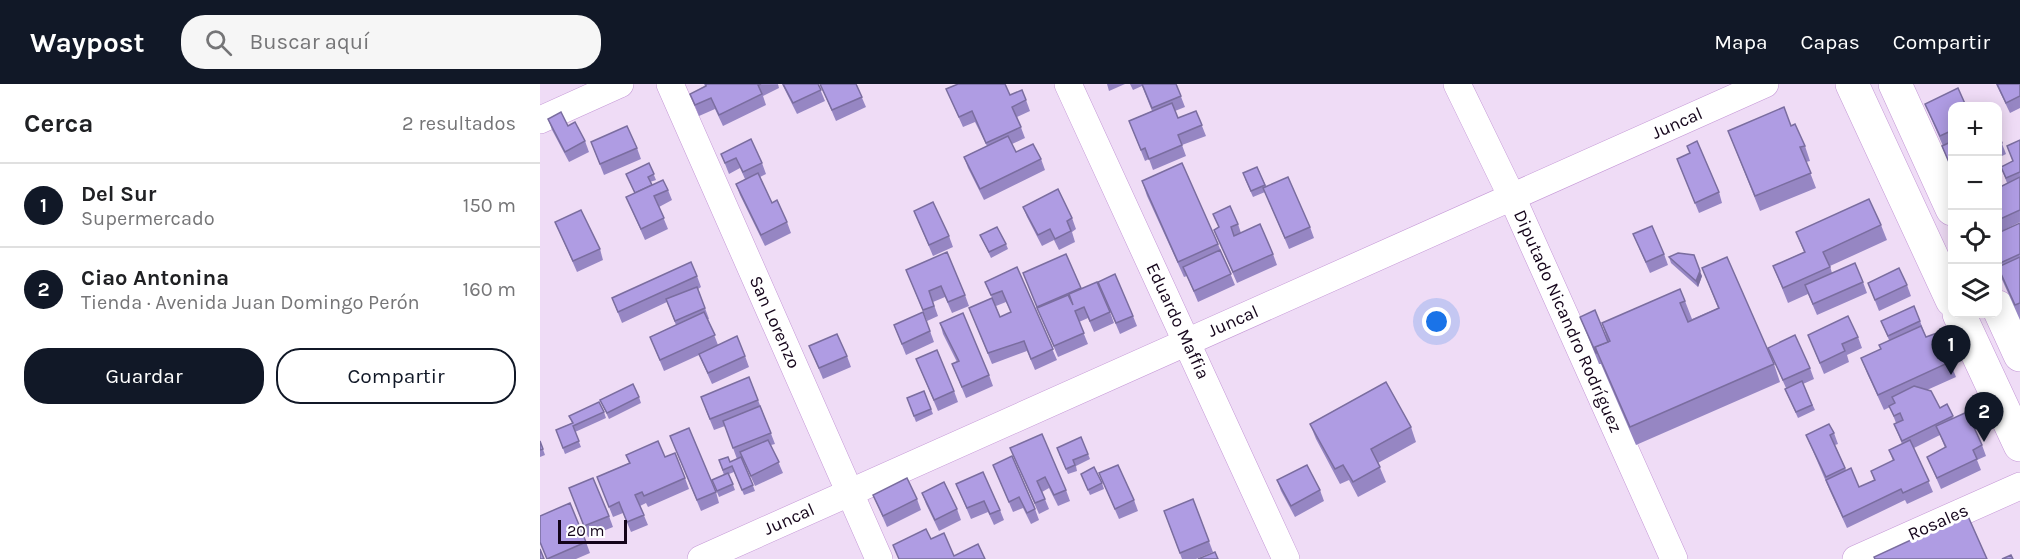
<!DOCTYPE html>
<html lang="es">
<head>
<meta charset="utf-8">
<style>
	:root { --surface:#fff; --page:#f6f6f6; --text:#202124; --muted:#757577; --line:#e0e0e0; --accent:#111827 }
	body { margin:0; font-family:Karla,sans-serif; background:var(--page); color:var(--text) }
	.controls { position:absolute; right:18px; top:18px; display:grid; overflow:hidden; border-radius:12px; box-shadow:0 3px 15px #0003 }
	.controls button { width:54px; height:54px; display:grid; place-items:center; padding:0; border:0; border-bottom:2px solid var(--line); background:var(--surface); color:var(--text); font:30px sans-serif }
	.scale { position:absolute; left:18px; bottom:15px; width:69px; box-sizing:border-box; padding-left:6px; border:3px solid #14041a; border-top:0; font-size:16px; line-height:21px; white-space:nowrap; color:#14041a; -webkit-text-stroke:4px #fff; paint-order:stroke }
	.you { position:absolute; left:897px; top:238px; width:21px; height:21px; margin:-15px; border:4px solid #fff; border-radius:50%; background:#1a73e8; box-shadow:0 0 0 9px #1a73e833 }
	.badge { display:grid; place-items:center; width:39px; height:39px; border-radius:50%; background:var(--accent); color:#fff; font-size:20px; font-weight:700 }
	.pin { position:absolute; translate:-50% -50px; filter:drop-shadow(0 2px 3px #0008) }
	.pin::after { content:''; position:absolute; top:32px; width:21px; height:18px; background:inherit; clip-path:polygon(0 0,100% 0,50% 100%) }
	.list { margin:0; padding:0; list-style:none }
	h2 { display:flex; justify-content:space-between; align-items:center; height:78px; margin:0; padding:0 24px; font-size:26px }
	h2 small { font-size:20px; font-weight:400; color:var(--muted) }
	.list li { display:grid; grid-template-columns:39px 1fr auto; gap:18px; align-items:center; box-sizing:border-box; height:84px; padding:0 24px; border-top:2px solid var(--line) }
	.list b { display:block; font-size:22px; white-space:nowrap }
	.list p { margin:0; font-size:20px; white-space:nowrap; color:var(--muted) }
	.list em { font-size:20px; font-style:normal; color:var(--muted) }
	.actions { display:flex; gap:12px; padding:18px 24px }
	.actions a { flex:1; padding:14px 0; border:2px solid var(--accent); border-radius:24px; text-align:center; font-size:21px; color:var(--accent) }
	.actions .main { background:var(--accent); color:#fff }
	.icon { flex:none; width:33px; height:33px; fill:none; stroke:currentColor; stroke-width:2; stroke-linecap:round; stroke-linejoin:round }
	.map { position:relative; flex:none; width:1480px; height:475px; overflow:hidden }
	header { display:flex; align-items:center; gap:36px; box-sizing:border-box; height:84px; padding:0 30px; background:var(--accent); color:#fff }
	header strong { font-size:28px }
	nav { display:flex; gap:33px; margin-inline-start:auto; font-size:21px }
	.search { width:420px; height:54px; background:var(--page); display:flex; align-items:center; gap:15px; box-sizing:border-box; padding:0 21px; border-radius:24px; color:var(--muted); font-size:22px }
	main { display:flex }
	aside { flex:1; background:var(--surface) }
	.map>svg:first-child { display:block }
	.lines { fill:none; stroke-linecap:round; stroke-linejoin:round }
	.street-casing { stroke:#c497d6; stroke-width:28 }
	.secondary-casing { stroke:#c497d6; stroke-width:34 }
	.street { stroke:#fff; stroke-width:27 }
	.secondary { stroke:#fff; stroke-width:33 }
	.wall { fill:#9686c3; fill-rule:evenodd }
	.shaded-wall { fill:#7a6d9f }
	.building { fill:#af9ce3; stroke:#7a6d9f; stroke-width:1.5 }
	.labels { text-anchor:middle; stroke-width:6; stroke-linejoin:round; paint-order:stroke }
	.street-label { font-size:18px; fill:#14041a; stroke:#fff }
</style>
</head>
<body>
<header>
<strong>Waypost</strong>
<div class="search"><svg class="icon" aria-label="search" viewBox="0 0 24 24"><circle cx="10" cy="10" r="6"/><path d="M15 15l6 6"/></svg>Buscar aquí</div>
<nav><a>Mapa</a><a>Capas</a><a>Compartir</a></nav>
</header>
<main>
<aside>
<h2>Cerca<small>2 resultados</small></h2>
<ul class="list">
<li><span class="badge">1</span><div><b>Del Sur</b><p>Supermercado</p></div><em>150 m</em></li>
<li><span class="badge">2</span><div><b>Ciao Antonina</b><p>Tienda · Avenida Juan Domingo Perón</p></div><em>160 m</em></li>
</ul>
<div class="actions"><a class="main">Guardar</a><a>Compartir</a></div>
</aside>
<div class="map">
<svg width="1480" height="475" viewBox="0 0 1480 475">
	<rect width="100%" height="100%" fill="#efdcf6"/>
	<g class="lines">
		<g class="street-casing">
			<g id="street">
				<polyline points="130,0 339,475"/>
				<polyline points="528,0 746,475"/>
				<polyline points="917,0 971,111 1134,475"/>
				<polyline points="0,36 80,0"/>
				<polyline points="161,475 1225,0"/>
				<polyline points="1316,475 1480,402"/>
			</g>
		</g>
		<g class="secondary-casing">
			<g id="secondary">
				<polyline points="1312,0 1412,216"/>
				<polyline points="1355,0 1412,125"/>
				<polyline points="1458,223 1480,271"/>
				<polyline points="1419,230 1480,361"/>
			</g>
		</g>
		<use href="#street" class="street"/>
		<use href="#secondary" class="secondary"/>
	</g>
	<g class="wall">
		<polygon points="164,0 238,0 239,4 223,12 226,21 183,42 175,25 159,32 154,20 150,10 165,2"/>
		<polygon points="242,0 278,0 285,17 257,30"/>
		<polygon points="280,0 316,0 326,23 296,37"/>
		<polygon points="567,0 585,0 569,7"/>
		<polygon points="590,0 636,0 645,23 635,27 638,34 656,27 666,52 642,61 646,72 613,86 609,75 605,77 589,37 612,27 602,2 593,6"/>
		<polygon points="1456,0 1480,0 1480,24 1470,29"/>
		<polygon points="406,5 470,11 486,16 490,27 477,33 485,54 472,60 476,68 501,75 505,86 444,116 428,84 424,73 447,62 435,38 423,43"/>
		<polygon points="1385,20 1413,22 1413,88 1402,62 1403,62"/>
		<polygon points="8,35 28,42 45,57 49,68 29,78 12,46"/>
		<polygon points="1251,42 1265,62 1270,77 1266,78 1276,104 1220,127 1188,47"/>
		<polygon points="1458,49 1466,70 1458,74"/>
		<polygon points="1480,56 1480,138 1458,149 1458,104 1467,99 1461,83 1473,77 1467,62"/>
		<polygon points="51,58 97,64 101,75 64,91"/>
		<polygon points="1150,69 1179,108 1182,119 1159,129 1137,75"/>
		<polygon points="181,70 222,79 226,90 220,93 232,119 247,138 251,149 225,162 200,111 196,100 205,95 200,84 189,90"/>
		<polygon points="109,79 116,96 110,98 112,101 128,106 132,116 119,123 128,145 105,156 86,113 95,109 86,90"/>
		<polygon points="717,83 726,102 770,143 774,154 749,165 725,108 713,113 705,95"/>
		<polygon points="602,97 678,160 695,201 658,218 647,192 644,193 607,112"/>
		<polygon points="483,123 532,134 536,145 532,148 535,158 519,166 514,156 502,162 487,133"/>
		<polygon points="374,127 409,152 413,163 393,172"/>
		<polygon points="673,130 698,140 701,149 733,170 737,181 697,199 674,146 679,143"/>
		<polygon points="15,138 60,165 63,176 37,188"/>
		<polygon points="1480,139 1480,236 1460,191 1459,192 1458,189 1458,149"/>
		<polygon points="1341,141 1347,156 1290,182 1292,189 1323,198 1327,209 1277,231 1268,210 1248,219 1233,182 1264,168 1256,148"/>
		<polygon points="1093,150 1124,170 1128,181 1110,189"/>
		<polygon points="440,151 466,160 468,165 451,174"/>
		<polygon points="1129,173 1162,192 1158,203 1131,179"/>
		<path d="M477 183 517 276 495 286 487 267 452 280 429 224 452 214 445 198ZM466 218 471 228 460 233 456 222Z"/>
		<polygon points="1162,184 1234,280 1240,298 1096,361 1061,280 1059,280 1040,233 1068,258 1062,239 1145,217 1152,235 1178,224"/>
		<polygon points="366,186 425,211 429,222 412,229 405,213 393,218 398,232 387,237"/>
		<polygon points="483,189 541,204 570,228 574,239 554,248 548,234 539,238 548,260 518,273"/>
		<polygon points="157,192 161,203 158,205 169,235 168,235 178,261 205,272 209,283 172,300 159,271 124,287 110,253 136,241 127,218 82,239 72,214"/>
		<polygon points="558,198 593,232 597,242 580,250"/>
		<polygon points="1328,199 1367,201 1371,212 1339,227"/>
		<polygon points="1341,237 1380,237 1386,253 1410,278 1416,293 1387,306 1400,324 1407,320 1413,334 1442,361 1446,372 1437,376 1441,386 1401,405 1387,373 1405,364 1400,351 1374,364 1393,408 1367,420 1365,416 1307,444 1290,407 1266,351 1294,349 1298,360 1295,361 1306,386 1319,403 1334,396 1331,387 1353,377 1349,366 1362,360 1354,340 1356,339 1350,323 1344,326 1327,289 1321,274 1341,265 1349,256"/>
		<polygon points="400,239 449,291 453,302 426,314 412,280 417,278 403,250"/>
		<polygon points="354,241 390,247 394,258 366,271"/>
		<polygon points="1268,251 1318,253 1322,264 1307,271 1309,278 1284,290"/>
		<polygon points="269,262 307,272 311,283 283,295"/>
		<polygon points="1228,264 1270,284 1274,295 1263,300 1275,326 1258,334 1247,310 1245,305 1246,304"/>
		<polygon points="376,275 414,307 418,318 398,327"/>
		<polygon points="384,307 393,330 376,338 367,314"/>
		<polygon points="99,313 101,319 69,335 60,316"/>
		<polygon points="218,316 235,360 231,361 243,389 215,402 202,373 215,407 204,411 194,388 189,390 195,406 179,413 172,396 184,391 179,376 190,378 197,375 185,342 174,346 165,324"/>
		<polygon points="64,328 66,334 35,348 41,363 25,370 16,346 32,339 29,332"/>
		<polygon points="770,340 871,343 876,358 838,379 846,398 818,413 809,396 800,400 776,355"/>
		<polygon points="130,352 176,408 179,419 161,427"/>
		<polygon points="0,357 5,371 0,373"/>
		<polygon points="470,364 526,406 530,417 518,422 509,404 502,408 509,425 499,430"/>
		<polygon points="519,370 548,370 550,375 536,382 537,387 528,390"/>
		<polygon points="86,371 125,373 145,394 149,405 108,423 106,419 100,422 108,441 91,448 83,429 73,433 57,393 89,379"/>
		<polygon points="453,381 495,425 499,436 491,440 483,424 473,428"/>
		<polygon points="559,389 594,416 598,427 579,435"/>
		<polygon points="541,390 562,399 564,405 550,411"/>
		<polygon points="737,396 780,406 784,417 755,433 741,407"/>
		<polygon points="416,400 460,426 464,436 454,441 448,428 431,435"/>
		<polygon points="29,404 69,432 73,443 48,453"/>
		<polygon points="382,409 417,425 421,436 399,447 386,420"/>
		<polygon points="333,411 377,415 381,426 347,443"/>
		<polygon points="653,415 673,468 656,475 642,475 624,427"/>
		<polygon points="0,432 46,458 50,469 36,475 7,475 0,459"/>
	</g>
	<polygon class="shaded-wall" points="1160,187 1162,192 1158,203 1156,197"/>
	<g class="building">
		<polygon points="166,0 221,0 218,1 222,10 179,31 171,14 155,21 150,10 166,2"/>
		<polygon points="243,0 278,0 281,6 253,19"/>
		<polygon points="280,0 316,0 322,13 292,26"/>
		<polygon points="418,0 465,0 470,11 482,6 486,16 472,23 481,43 446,59 432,27 419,33 406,5"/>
		<polygon points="602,0 636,0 641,12 612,24"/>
		<polygon points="1457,0 1480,0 1480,12 1466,19"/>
		<polygon points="1418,4 1426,22 1413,22 1413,46 1400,52 1385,20"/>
		<polygon points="632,19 638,34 656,27 662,41 638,51 642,61 609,75 605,64 601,66 589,37"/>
		<polygon points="1244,23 1251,42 1255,40 1265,62 1260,63 1271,89 1215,112 1188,47"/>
		<polygon points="21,28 28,42 35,38 45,57 25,68 8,35"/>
		<polygon points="87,42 97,64 60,80 51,58"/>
		<polygon points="1458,49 1462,59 1458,61"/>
		<polygon points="468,52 476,68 493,60 501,75 440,105 424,73"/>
		<polygon points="211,55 222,79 203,88 196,74 185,79 181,70"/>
		<polygon points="1480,56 1480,88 1466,94 1461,83 1473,77 1467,62"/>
		<polygon points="1157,57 1179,108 1155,119 1137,75 1150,69 1147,62"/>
		<polygon points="1413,57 1413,82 1411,83 1402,62"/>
		<polygon points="109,79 114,90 108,93 112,101 95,109 86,90"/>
		<polygon points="642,79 678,160 638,178 602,97"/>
		<polygon points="717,83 725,101 711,107 703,89"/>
		<polygon points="218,89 232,119 237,116 247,138 221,151 196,100"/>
		<polygon points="748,93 770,143 745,154 723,104"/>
		<polygon points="1480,93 1480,126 1458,136 1458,104"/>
		<polygon points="123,96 128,106 114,112 124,134 101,145 86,113"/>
		<polygon points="518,105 532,134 527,137 531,147 515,155 510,145 498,151 483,123"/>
		<polygon points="1329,115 1341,141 1283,168 1290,183 1243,204 1233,182 1265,168 1256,148"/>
		<polygon points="393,118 409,152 389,161 374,127"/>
		<polygon points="690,122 698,140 691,143 694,152 720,140 733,170 693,188 674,146 679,143 673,130"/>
		<polygon points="41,126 60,165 33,177 15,138"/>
		<polygon points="1480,139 1480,170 1458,180 1458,149"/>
		<polygon points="1112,142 1124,170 1106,178 1093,150"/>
		<polygon points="457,143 466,160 449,168 440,151"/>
		<polygon points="680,166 691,190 654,207 643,183"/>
		<polygon points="407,168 425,211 408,218 401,202 389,207 394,222 383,226 366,186"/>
		<polygon points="1138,169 1154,171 1160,187 1156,197 1129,173"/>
		<polygon points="526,170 541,204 497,223 483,189"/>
		<polygon points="1187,173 1234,280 1090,343 1055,263 1070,257 1062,239 1140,205 1145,217 1140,219 1148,238 1179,224 1162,184"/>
		<polygon points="1480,173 1480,219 1475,221 1458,183"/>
		<polygon points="151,178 157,192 78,228 72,214"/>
		<polygon points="1315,179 1323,198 1273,220 1265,201"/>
		<polygon points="477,183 513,265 491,275 484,257 448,269 429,224 452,214 460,233 471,228 462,207 451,211 445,198"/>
		<polygon points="1359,184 1367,201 1335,216 1328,199"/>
		<polygon points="575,190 593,232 576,239 558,198"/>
		<polygon points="557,198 570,228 550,237 544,223 535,227 544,249 514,262 497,224 528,211 533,221 529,210"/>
		<polygon points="157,203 165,224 135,237 126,215"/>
		<polygon points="1374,222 1380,237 1348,252 1341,237"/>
		<polygon points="1055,226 1068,258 1055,263 1057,269 1056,269 1040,233"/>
		<polygon points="164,228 175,251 120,276 110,253"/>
		<polygon points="383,228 390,247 362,260 354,241"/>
		<polygon points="423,229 449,291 422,303 412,280 419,277 400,239"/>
		<polygon points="1308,232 1318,253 1302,260 1305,267 1280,279 1268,251"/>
		<polygon points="1381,242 1386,253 1397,249 1410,278 1338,311 1321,274 1341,265 1339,261"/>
		<polygon points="297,250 307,272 279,284 269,262"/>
		<polygon points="1255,251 1270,284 1243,296 1228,264"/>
		<polygon points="197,252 205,272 168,289 159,270"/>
		<polygon points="397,266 414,307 394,316 376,275"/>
		<polygon points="209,293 218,316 170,335 161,313"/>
		<polygon points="1262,297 1272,321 1256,328 1245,305"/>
		<polygon points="846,298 871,343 831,365 840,383 813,398 803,381 795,385 770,340"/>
		<polygon points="93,300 99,313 67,329 60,316"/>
		<polygon points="1374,302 1391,307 1400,324 1407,320 1413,332 1362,357 1354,340 1363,336 1360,329 1354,332 1349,322 1355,319 1352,313"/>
		<polygon points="384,307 391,325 374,332 367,314"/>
		<polygon points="59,318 64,328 33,342 39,357 23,364 16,346 33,339 29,332"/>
		<polygon points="220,322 231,349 193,364 183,337"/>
		<polygon points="1427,328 1442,361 1433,366 1437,375 1397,394 1387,373 1406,363 1396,342"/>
		<polygon points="1289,340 1294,349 1290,351 1305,384 1286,393 1266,351"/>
		<polygon points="149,344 176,408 157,416 130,352"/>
		<polygon points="502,350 526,406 514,411 505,393 497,397 505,415 495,419 470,364"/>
		<polygon points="541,353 548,370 533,376 535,381 526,385 517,364"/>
		<polygon points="228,356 239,378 211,392 200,368"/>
		<polygon points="1370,356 1389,397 1363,409 1361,405 1303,433 1286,396 1311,384 1319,403 1335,396 1331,387 1354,376 1349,366"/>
		<polygon points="0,357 3,365 0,366"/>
		<polygon points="118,357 125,373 135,369 145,394 104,412 102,408 95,411 104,431 87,438 79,418 69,423 57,393 90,379 86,371"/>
		<polygon points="472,372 495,425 487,429 479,413 469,418 453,381"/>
		<polygon points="188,373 190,378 201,373 213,401 202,406 192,382 183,386 179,376"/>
		<polygon points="578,381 594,416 575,425 559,389"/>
		<polygon points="767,381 780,406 751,422 737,396"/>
		<polygon points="554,383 562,399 548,406 541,390"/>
		<polygon points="443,388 460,426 450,430 444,417 427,424 416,400"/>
		<polygon points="188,389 193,400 177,407 172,396"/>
		<polygon points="53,394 69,432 44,442 29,404"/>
		<polygon points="367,394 377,415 343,432 333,411"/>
		<polygon points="404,398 417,425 395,436 382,409"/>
		<polygon points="653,415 669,457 640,469 624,427"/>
		<polygon points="30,419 46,458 7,475 0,458 0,432"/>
		<polygon points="1427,430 1447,475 1335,475 1334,473"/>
		<polygon points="386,445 391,455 404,449 414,472 438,460 445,475 359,475 353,461"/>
		<polygon points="0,465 4,475 0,475"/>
		<polygon points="675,468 678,475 658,475"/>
		<polygon points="1471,471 1473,475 1462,475"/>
	</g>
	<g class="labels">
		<g class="street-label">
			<text transform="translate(1137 39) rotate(-24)" y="6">Juncal</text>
			<text transform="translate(638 237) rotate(65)" y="6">Eduardo Maffia</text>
			<text transform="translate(693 237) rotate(-24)" y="6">Juncal</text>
			<text transform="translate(1028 237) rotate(66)" y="6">Diputado Nicandro Rodríguez</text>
			<text transform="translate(235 238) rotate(66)" y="6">San Lorenzo</text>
			<text transform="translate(249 435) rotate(-24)" y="6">Juncal</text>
			<text transform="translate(1398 438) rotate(-24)" y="6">Rosales</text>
		</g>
	</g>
</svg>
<div class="controls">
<button>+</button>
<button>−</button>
<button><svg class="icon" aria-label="locate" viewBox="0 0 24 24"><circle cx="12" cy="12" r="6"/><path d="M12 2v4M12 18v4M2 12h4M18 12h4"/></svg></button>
<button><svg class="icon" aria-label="layers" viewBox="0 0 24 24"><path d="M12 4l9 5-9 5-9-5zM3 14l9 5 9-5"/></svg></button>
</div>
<div class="scale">20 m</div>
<div class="you"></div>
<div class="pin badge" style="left:1411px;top:291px">1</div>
<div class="pin badge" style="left:1444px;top:358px">2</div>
</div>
</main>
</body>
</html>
